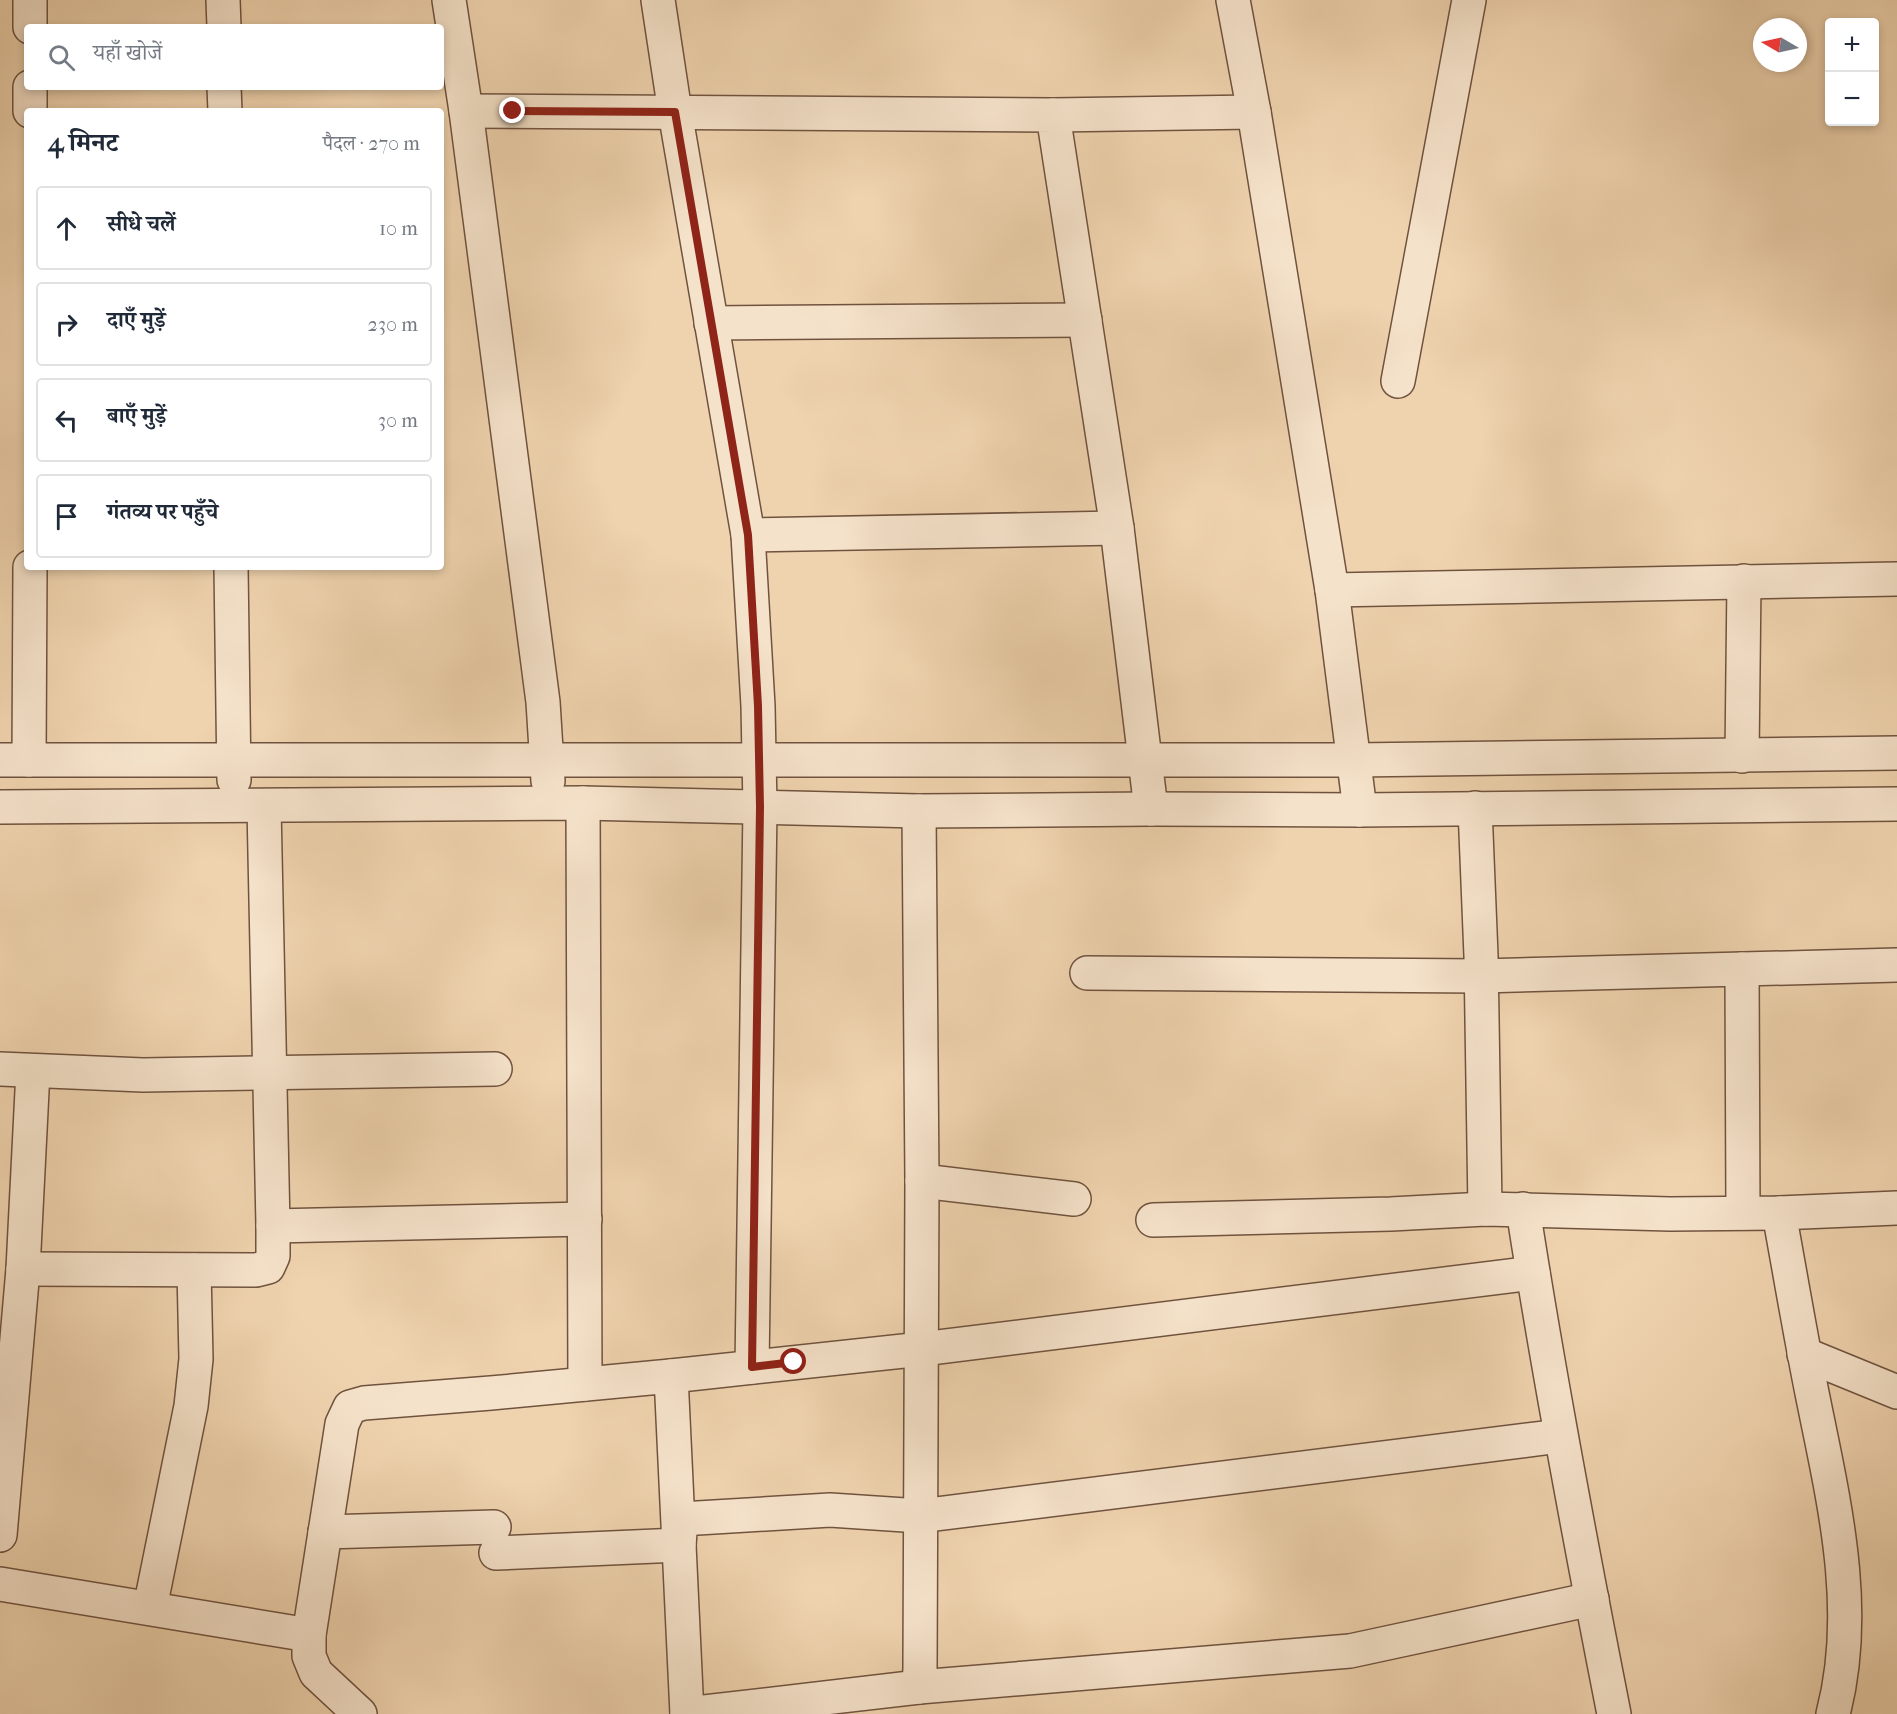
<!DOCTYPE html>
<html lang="hi">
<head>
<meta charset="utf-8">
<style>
	:root { --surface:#fff; --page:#f2f2f3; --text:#1f2937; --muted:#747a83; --line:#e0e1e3 }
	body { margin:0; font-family:"IM FELL French Canon","Noto Serif Devanagari",serif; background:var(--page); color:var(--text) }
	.controls { position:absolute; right:18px; top:18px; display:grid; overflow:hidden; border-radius:6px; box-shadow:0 3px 9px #0003 }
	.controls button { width:54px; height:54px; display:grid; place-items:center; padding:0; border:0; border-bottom:2px solid var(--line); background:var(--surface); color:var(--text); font:30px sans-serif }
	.compass { position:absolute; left:1753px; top:18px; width:54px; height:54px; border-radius:50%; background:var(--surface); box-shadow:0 3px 9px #0003; rotate:279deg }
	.stop { position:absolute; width:18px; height:18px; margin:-14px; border:4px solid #8f2418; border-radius:50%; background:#fff }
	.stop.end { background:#8f2418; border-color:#fff; box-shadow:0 2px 6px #0008 }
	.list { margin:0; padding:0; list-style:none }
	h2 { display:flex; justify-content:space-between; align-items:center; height:78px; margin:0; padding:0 24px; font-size:26px }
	h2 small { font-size:20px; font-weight:400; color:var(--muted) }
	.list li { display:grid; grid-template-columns:39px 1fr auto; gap:18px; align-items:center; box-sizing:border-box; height:84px; margin:0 12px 12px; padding:0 12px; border:2px solid var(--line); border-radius:6px }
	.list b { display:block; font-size:22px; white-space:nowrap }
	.list em { font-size:20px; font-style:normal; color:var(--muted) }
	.icon { flex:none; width:33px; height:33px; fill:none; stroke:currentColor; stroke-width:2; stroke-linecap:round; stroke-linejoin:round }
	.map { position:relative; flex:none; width:1897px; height:1714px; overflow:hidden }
	.search { position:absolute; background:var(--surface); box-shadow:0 3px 9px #0003; left:24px; top:24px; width:420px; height:66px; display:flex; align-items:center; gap:15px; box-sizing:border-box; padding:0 21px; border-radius:6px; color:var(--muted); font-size:22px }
	.panel { position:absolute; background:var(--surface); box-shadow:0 3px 9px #0003; left:24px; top:108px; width:420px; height:462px; border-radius:6px }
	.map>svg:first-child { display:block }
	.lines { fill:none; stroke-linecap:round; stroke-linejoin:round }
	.minor-casing { stroke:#70533f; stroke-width:36 }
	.minor { stroke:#f5e2ca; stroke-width:33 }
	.route { stroke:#8f2418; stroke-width:8 }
</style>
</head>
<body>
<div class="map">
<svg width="1897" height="1714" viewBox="0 0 1897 1714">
	<rect width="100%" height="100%" fill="#efd3ae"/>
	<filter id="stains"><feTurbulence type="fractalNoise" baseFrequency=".00333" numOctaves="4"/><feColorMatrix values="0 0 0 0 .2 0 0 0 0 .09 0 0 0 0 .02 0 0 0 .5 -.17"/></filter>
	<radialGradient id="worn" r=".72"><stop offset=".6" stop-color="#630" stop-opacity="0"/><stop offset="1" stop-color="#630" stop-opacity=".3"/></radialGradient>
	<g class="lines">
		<g class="minor-casing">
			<g id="minor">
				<polyline points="30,0 30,27"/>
				<polyline points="223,0 224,27"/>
				<polyline points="449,0 466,111 543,702 548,781"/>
				<polyline points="658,0 675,112 748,535 758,706 760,807 752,1367"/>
				<polyline points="1233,0 1254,112 1332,590 1360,810"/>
				<polyline points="224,87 225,111"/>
				<polyline points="30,111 30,87"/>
				<polyline points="466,111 1053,115 1117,528 1151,809"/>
				<polyline points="1053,115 1254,112"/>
				<polyline points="711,323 1085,320"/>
				<polyline points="1398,381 1469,0"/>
				<polyline points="748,535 1117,528"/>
				<polyline points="231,567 234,780"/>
				<polyline points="1332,590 1897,579"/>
				<polyline points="1742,756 1744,581"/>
				<polyline points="0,760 1354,760 1897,753"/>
				<polyline points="29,760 30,567"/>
				<polyline points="583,803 585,1384"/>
				<polyline points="0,807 583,803 919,811 1151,809 1360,810 1897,804"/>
				<polyline points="1475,808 1481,956 1485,1209"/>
				<polyline points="919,811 922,1181 920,1668 919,1687 1350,1651 1592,1599"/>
				<polyline points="1742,969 1743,1213"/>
				<polyline points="1087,973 1481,976 1897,965"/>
				<polyline points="0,1069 143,1075 495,1069"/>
				<polyline points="922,1181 1074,1199"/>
				<path d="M1523 1209C1549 1378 1581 1546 1614 1714"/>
				<path d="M1779 1213C1790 1273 1800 1333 1812 1393 1833 1498 1861 1608 1833 1714"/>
				<polyline points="1153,1220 1391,1214 1485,1209 1670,1214 1779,1213 1897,1208"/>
				<polyline points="273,1226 585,1219"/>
				<polyline points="23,1269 256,1270 268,1267 273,1256 273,1226 264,807"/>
				<polyline points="1804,1354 1897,1392"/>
				<polyline points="671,1376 922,1349 1533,1273"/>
				<polyline points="325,1532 494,1527"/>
				<polyline points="0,1535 23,1269 33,1071"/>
				<polyline points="496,1553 679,1545 681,1519 830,1510 920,1516 1560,1436"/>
				<polyline points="0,1584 309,1635"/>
				<polyline points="150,1608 191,1406 196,1359 194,1270"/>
				<polyline points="360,1714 316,1673 309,1656 309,1635 342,1424 350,1407 364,1403 491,1393 671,1376 687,1714"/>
				<polyline points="687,1714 919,1687"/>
			</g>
		</g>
		<use href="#minor" class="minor"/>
	</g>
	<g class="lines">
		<polyline class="route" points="513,111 675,112 748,535 758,706 760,807 752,1367 794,1362"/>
	</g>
	<rect width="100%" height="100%" filter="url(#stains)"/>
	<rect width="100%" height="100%" fill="url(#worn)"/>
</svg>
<div class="controls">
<button>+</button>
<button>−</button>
</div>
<svg class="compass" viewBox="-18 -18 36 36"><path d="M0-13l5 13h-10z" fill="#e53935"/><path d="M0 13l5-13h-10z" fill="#747a83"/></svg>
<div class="stop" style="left:794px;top:1362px"></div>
<div class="stop end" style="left:513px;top:111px"></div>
<div class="search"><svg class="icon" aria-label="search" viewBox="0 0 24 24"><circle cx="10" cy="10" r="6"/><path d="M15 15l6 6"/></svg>यहाँ खोजें</div>
<section class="panel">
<h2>4 मिनट<small>पैदल · 270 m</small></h2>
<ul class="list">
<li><svg class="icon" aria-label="ahead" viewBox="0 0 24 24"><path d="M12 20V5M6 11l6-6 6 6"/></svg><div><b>सीधे चलें</b></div><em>10 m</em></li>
<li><svg class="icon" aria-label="right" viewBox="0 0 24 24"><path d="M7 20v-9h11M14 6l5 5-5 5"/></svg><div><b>दाएँ मुड़ें</b></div><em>230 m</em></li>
<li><svg class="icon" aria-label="left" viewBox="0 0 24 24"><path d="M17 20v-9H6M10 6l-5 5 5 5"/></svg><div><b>बाएँ मुड़ें</b></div><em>30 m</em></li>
<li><svg class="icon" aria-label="arrive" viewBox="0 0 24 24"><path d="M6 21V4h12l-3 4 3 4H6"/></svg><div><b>गंतव्य पर पहुँचे</b></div></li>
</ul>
</section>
</div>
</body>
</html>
